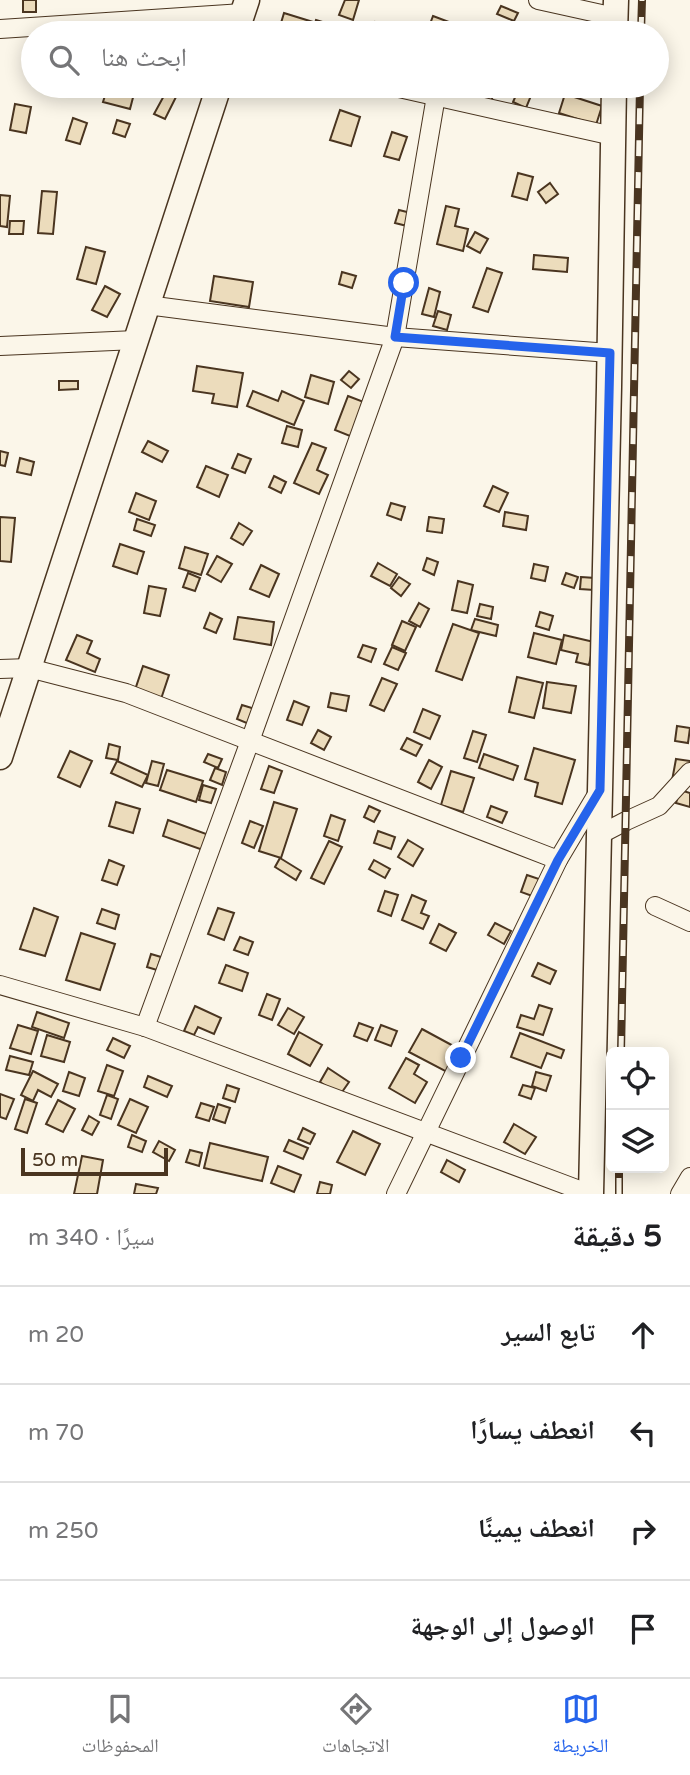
<!DOCTYPE html>
<html lang="ar">
<head>
<meta charset="utf-8">
<style>
	:root { --surface:#fff; --page:#f2f2f2; --text:#202124; --muted:#757577; --line:#e0e0e0; --accent:#2563eb }
	body { margin:0; font-family:"Varela Round","Noto Naskh Arabic",sans-serif; background:var(--page); color:var(--text); direction:rtl }
	.controls { position:absolute; right:21px; bottom:21px; display:grid; overflow:hidden; border-radius:10px; box-shadow:0 4px 18px #0003 }
	.controls button { width:63px; height:63px; display:grid; place-items:center; padding:0; border:0; border-bottom:2px solid var(--line); background:var(--surface); color:var(--text); font:35px sans-serif }
	.scale { position:absolute; left:21px; bottom:18px; width:147px; box-sizing:border-box; padding-left:7px; border:4px solid #4a3520; border-top:0; font-size:19px; line-height:24px; white-space:nowrap; color:#4a3520; -webkit-text-stroke:5px #fbf6e9; paint-order:stroke }
	.stop { position:absolute; width:21px; height:21px; margin:-16px; border:5px solid #2563eb; border-radius:50%; background:#fff }
	.stop.end { background:#2563eb; border-color:#fff; box-shadow:0 2px 7px #0008 }
	.list { margin:0; padding:0; list-style:none }
	h2 { display:flex; justify-content:space-between; align-items:center; height:91px; margin:0; padding:0 28px; font-size:30px }
	h2 small { font-size:23px; font-weight:400; color:var(--muted) }
	.list li { display:grid; grid-template-columns:46px 1fr auto; gap:21px; align-items:center; box-sizing:border-box; height:98px; padding:0 28px; border-top:2px solid var(--line) }
	.list b { display:block; font-size:26px; white-space:nowrap }
	.list em { font-size:23px; font-style:normal; color:var(--muted) }
	.icon { flex:none; width:38px; height:38px; fill:none; stroke:currentColor; stroke-width:2; stroke-linecap:round; stroke-linejoin:round }
	.map { position:relative; flex:none; width:690px; height:1194px; overflow:hidden; direction:ltr }
	.search { position:absolute; background:var(--surface); box-shadow:0 4px 18px #0003; left:21px; right:21px; top:21px; height:77px; display:flex; align-items:center; gap:18px; box-sizing:border-box; padding:0 24px; border-radius:38px; color:var(--muted); font-size:26px }
	.sheet { height:483px; background:var(--surface) }
	nav { display:flex; justify-content:space-around; align-items:center; box-sizing:border-box; height:98px; border-top:2px solid var(--line); background:var(--surface); font-size:19px; color:var(--muted) }
	nav a { display:grid; justify-items:center; gap:4px }
	nav .on { color:var(--accent) }
	.map>svg:first-child { display:block }
	.building { fill:#ecdcbc; stroke:#4a3520; stroke-width:2 }
	.lines { fill:none; stroke-linecap:round; stroke-linejoin:round }
	.street-casing { stroke:#4a3520; stroke-width:20 }
	.secondary-casing { stroke:#4a3520; stroke-width:27 }
	.street { stroke:#fbf6e9; stroke-width:18 }
	.secondary { stroke:#fbf6e9; stroke-width:24 }
	.rail-casing { stroke:#4a3520; stroke-width:8 }
	.rail { stroke:#fbf6e9; stroke-width:5; stroke-dasharray:16; stroke-linecap:butt }
	.route { stroke:#2563eb; stroke-width:9 }
</style>
</head>
<body>
<div class="map">
<svg width="690" height="1194" viewBox="0 0 690 1194">
	<rect width="100%" height="100%" fill="#fbf6e9"/>
	<g class="building">
		<rect x="23" y="0" width="13" height="12"/>
		<polygon points="345,0 359,0 353,20 339,15"/>
		<polygon points="501,6 518,13 514,21 497,14"/>
		<polygon points="284,13 313,22 310,33 278,33"/>
		<polygon points="433,16 465,28 463,33 427,32"/>
		<polygon points="316,20 332,25 329,33 312,33"/>
		<polygon points="375,22 398,33 369,33"/>
		<polygon points="591,22 607,25 605,33 588,33"/>
		<polygon points="496,23 512,27 510,33 493,33"/>
		<polygon points="108,86 136,86 130,109 103,102"/>
		<polygon points="466,86 496,86 490,105 463,96"/>
		<polygon points="520,86 535,86 526,108 513,102"/>
		<polygon points="166,92 176,97 165,119 154,114"/>
		<polygon points="565,94 602,106 596,125 559,113"/>
		<polygon points="15,104 31,107 26,133 10,130"/>
		<polygon points="340,110 360,117 351,146 330,140"/>
		<polygon points="73,118 87,123 80,144 66,140"/>
		<polygon points="117,120 130,124 125,137 113,133"/>
		<polygon points="392,132 407,137 399,160 384,156"/>
		<polygon points="518,173 533,177 527,200 512,196"/>
		<polygon points="550,183 558,194 546,203 538,192"/>
		<polygon points="42,191 57,192 53,234 38,233"/>
		<polygon points="0,195 10,196 7,227 0,226"/>
		<polygon points="446,206 459,209 455,226 468,229 463,251 437,244"/>
		<polygon points="399,210 411,213 407,226 395,223"/>
		<polygon points="10,221 24,221 23,234 9,234"/>
		<polygon points="475,232 488,239 480,253 467,246"/>
		<polygon points="86,247 105,252 96,284 77,279"/>
		<polygon points="534,255 568,258 567,272 533,269"/>
		<polygon points="487,268 502,273 488,312 473,307"/>
		<polygon points="342,272 356,276 352,288 339,284"/>
		<polygon points="214,276 253,282 249,307 210,301"/>
		<polygon points="105,286 120,294 107,317 92,310"/>
		<polygon points="429,288 440,292 434,317 422,314"/>
		<polygon points="438,311 451,315 447,330 433,326"/>
		<polygon points="197,366 243,373 237,407 212,403 214,394 193,391"/>
		<polygon points="349,371 359,379 351,388 341,380"/>
		<polygon points="311,375 334,382 328,404 305,397"/>
		<polygon points="59,381 78,381 78,389 59,390"/>
		<polygon points="253,391 278,401 282,391 304,401 294,425 247,406"/>
		<polygon points="348,396 369,404 355,438 335,430"/>
		<polygon points="287,426 302,430 298,447 282,443"/>
		<polygon points="148,441 168,451 162,462 142,452"/>
		<polygon points="312,443 326,448 317,470 328,475 319,494 294,483"/>
		<polygon points="0,451 8,453 5,466 0,465"/>
		<polygon points="238,454 251,459 245,473 232,468"/>
		<polygon points="20,458 34,462 31,475 17,472"/>
		<polygon points="206,466 228,475 219,497 197,487"/>
		<polygon points="274,476 286,482 281,493 269,487"/>
		<polygon points="493,486 508,493 499,512 484,506"/>
		<polygon points="136,493 156,501 149,520 129,512"/>
		<polygon points="391,503 405,507 401,520 387,515"/>
		<polygon points="505,512 528,516 526,530 503,526"/>
		<polygon points="0,517 15,518 11,562 0,561"/>
		<polygon points="429,517 444,519 442,533 427,531"/>
		<polygon points="137,519 155,525 151,536 134,530"/>
		<polygon points="239,523 252,531 243,545 231,538"/>
		<polygon points="120,544 144,552 137,574 113,566"/>
		<polygon points="185,547 208,554 201,575 179,568"/>
		<polygon points="217,556 232,564 221,582 207,574"/>
		<polygon points="427,558 438,562 434,575 423,570"/>
		<polygon points="378,563 397,574 390,586 371,576"/>
		<polygon points="534,564 548,567 545,581 531,578"/>
		<polygon points="261,565 279,574 269,597 250,589"/>
		<polygon points="188,573 200,578 195,591 183,587"/>
		<polygon points="566,573 578,577 574,588 562,584"/>
		<polygon points="399,577 410,584 401,596 391,588"/>
		<polygon points="581,577 595,578 594,590 580,589"/>
		<polygon points="458,581 473,585 467,613 452,610"/>
		<polygon points="149,586 166,589 160,616 144,613"/>
		<polygon points="419,603 429,609 420,627 409,621"/>
		<polygon points="480,604 493,607 491,619 477,616"/>
		<polygon points="540,612 553,616 549,630 536,626"/>
		<polygon points="210,613 222,619 216,633 204,628"/>
		<polygon points="238,617 274,622 271,645 234,639"/>
		<polygon points="475,619 498,625 496,636 471,630"/>
		<polygon points="402,621 416,627 405,651 392,645"/>
		<polygon points="453,624 479,633 462,680 436,671"/>
		<polygon points="534,633 562,640 556,664 528,657"/>
		<polygon points="77,635 92,641 87,653 100,659 95,672 66,660"/>
		<polygon points="564,635 594,642 589,665 576,662 578,654 561,650"/>
		<polygon points="363,645 376,649 371,662 358,657"/>
		<polygon points="392,647 406,653 398,670 384,664"/>
		<polygon points="143,666 169,675 161,699 135,690"/>
		<polygon points="517,677 543,683 534,718 509,712"/>
		<polygon points="382,678 397,684 384,711 370,705"/>
		<polygon points="547,682 576,686 571,713 543,708"/>
		<polygon points="331,693 349,696 346,711 328,707"/>
		<polygon points="294,701 309,707 302,725 287,720"/>
		<polygon points="242,705 255,709 249,724 237,719"/>
		<polygon points="423,709 440,716 430,739 414,732"/>
		<polygon points="677,726 690,728 688,743 675,741"/>
		<polygon points="318,730 331,737 324,750 311,743"/>
		<polygon points="473,731 486,735 477,762 464,758"/>
		<polygon points="407,738 422,745 416,756 401,749"/>
		<polygon points="109,744 120,747 118,760 106,758"/>
		<polygon points="534,748 575,760 562,804 535,796 538,783 525,779"/>
		<polygon points="70,751 92,761 80,787 58,777"/>
		<polygon points="208,754 222,759 218,768 204,762"/>
		<polygon points="484,754 518,766 513,780 479,768"/>
		<polygon points="676,759 690,761 690,767 671,786"/>
		<polygon points="429,760 442,767 431,789 418,782"/>
		<polygon points="117,761 148,775 142,787 111,773"/>
		<polygon points="152,761 164,764 158,786 146,783"/>
		<polygon points="269,766 282,771 274,793 261,789"/>
		<polygon points="215,768 226,772 222,785 210,780"/>
		<polygon points="167,770 203,781 196,802 160,790"/>
		<polygon points="451,771 474,778 463,812 441,805"/>
		<polygon points="203,785 216,789 211,803 199,800"/>
		<polygon points="680,790 690,793 690,807 676,803"/>
		<polygon points="116,802 140,809 133,833 109,826"/>
		<polygon points="274,802 297,809 281,858 259,851"/>
		<polygon points="369,806 380,811 374,822 364,817"/>
		<polygon points="491,806 507,812 502,823 487,817"/>
		<polygon points="331,815 345,820 338,841 324,836"/>
		<polygon points="168,820 209,835 203,850 163,836"/>
		<polygon points="250,821 263,826 254,848 242,843"/>
		<polygon points="378,831 395,837 391,849 374,843"/>
		<polygon points="408,840 423,849 413,866 398,857"/>
		<polygon points="329,841 342,847 324,884 311,878"/>
		<polygon points="280,858 301,871 296,880 275,867"/>
		<polygon points="109,860 124,866 117,885 102,880"/>
		<polygon points="374,860 390,869 385,878 369,869"/>
		<polygon points="527,875 542,880 535,897 521,892"/>
		<polygon points="385,891 398,895 391,916 378,911"/>
		<polygon points="412,895 426,901 421,913 429,916 423,929 402,920"/>
		<polygon points="34,908 58,917 45,956 20,949"/>
		<polygon points="218,908 234,913 224,940 208,934"/>
		<polygon points="102,909 119,915 115,929 97,923"/>
		<polygon points="495,923 511,931 504,944 488,935"/>
		<polygon points="439,924 456,933 446,951 430,943"/>
		<polygon points="81,933 115,944 100,990 66,980"/>
		<polygon points="240,937 253,942 248,955 234,950"/>
		<polygon points="151,954 161,957 157,970 147,967"/>
		<polygon points="538,963 556,971 550,984 532,976"/>
		<polygon points="226,965 248,973 242,991 219,983"/>
		<polygon points="267,994 280,999 272,1020 259,1015"/>
		<polygon points="539,1005 552,1009 543,1035 517,1027 521,1015 534,1019"/>
		<polygon points="195,1006 221,1018 214,1034 198,1027 194,1035 184,1031"/>
		<polygon points="288,1008 304,1017 294,1034 278,1025"/>
		<polygon points="37,1012 69,1023 64,1038 32,1027"/>
		<polygon points="359,1023 373,1028 367,1041 354,1036"/>
		<polygon points="18,1025 38,1031 31,1054 10,1048"/>
		<polygon points="381,1025 397,1031 391,1046 375,1040"/>
		<polygon points="422,1029 459,1049 447,1072 409,1052"/>
		<polygon points="299,1032 322,1045 310,1066 288,1054"/>
		<polygon points="520,1033 564,1050 561,1058 547,1053 541,1068 511,1057"/>
		<polygon points="47,1035 70,1042 64,1062 41,1056"/>
		<polygon points="113,1038 130,1046 124,1058 107,1050"/>
		<polygon points="10,1056 33,1062 29,1075 6,1070"/>
		<polygon points="406,1058 419,1065 414,1074 427,1082 415,1103 389,1088"/>
		<polygon points="107,1065 123,1071 114,1096 98,1091"/>
		<polygon points="328,1068 349,1082 340,1095 320,1082"/>
		<polygon points="33,1071 58,1084 51,1097 38,1090 33,1101 21,1095"/>
		<polygon points="69,1072 85,1078 79,1096 63,1091"/>
		<polygon points="536,1072 551,1076 546,1091 532,1086"/>
		<polygon points="148,1076 172,1086 167,1097 144,1087"/>
		<polygon points="227,1085 239,1089 235,1102 223,1098"/>
		<polygon points="523,1085 535,1088 531,1099 519,1095"/>
		<polygon points="0,1094 14,1099 6,1119 0,1117"/>
		<polygon points="107,1095 118,1099 111,1119 100,1115"/>
		<polygon points="25,1099 37,1103 27,1133 15,1129"/>
		<polygon points="130,1099 148,1107 136,1133 118,1125"/>
		<polygon points="58,1100 75,1109 63,1132 46,1124"/>
		<polygon points="201,1103 214,1107 209,1121 196,1117"/>
		<polygon points="218,1104 230,1108 225,1123 213,1119"/>
		<polygon points="89,1116 99,1122 92,1135 82,1130"/>
		<polygon points="514,1124 536,1137 525,1154 504,1142"/>
		<polygon points="303,1128 315,1134 310,1144 298,1139"/>
		<polygon points="353,1131 380,1144 365,1175 337,1162"/>
		<polygon points="132,1135 146,1141 142,1152 128,1147"/>
		<polygon points="289,1140 308,1148 303,1159 284,1151"/>
		<polygon points="159,1141 175,1150 169,1161 153,1152"/>
		<polygon points="210,1143 268,1157 262,1181 204,1168"/>
		<polygon points="190,1150 202,1153 199,1166 186,1162"/>
		<polygon points="82,1156 103,1160 97,1194 74,1194"/>
		<polygon points="447,1160 465,1170 459,1182 441,1172"/>
		<polygon points="278,1166 301,1175 294,1192 271,1183"/>
		<polygon points="320,1182 332,1185 330,1194 317,1194"/>
		<polygon points="136,1184 158,1188 156,1194 134,1194"/>
	</g>
	<g class="lines">
		<g class="street-casing">
			<g id="street">
				<polyline points="538,0 615,17"/>
				<polyline points="0,29 243,13"/>
				<polyline points="390,86 613,136"/>
				<polyline points="147,305 395,337 610,353"/>
				<polyline points="0,346 136,340"/>
				<polyline points="0,669 29,668 126,693 558,860"/>
				<polyline points="599,835 626,821 659,806 690,772"/>
				<polyline points="655,906 690,922"/>
				<polyline points="0,985 145,1027 590,1194"/>
				<polyline points="145,1027 250,741 395,337 436,96"/>
				<polyline points="396,1194 558,860 599,791"/>
				<polyline points="680,1194 690,1177"/>
			</g>
		</g>
		<g class="secondary-casing">
			<g id="secondary">
				<polyline points="236,33 247,0"/>
				<polyline points="615,33 616,0"/>
				<polyline points="0,757 219,86"/>
				<polyline points="591,1194 609,387 614,86"/>
			</g>
		</g>
		<use href="#street" class="street"/>
		<use href="#secondary" class="secondary"/>
		<g class="rail-casing">
			<g id="rail">
				<polyline points="641,33 642,0"/>
				<polyline points="621,1052 640,86"/>
				<polyline points="619,1194 619,1168"/>
			</g>
		</g>
		<use href="#rail" class="rail"/>
	</g>
	<g class="lines">
		<polyline class="route" points="404,283 395,337 610,353 600,790 558,860 461,1058"/>
	</g>
</svg>
<div class="controls">
<button><svg class="icon" aria-label="locate" viewBox="0 0 24 24"><circle cx="12" cy="12" r="6"/><path d="M12 2v4M12 18v4M2 12h4M18 12h4"/></svg></button>
<button><svg class="icon" aria-label="layers" viewBox="0 0 24 24"><path d="M12 4l9 5-9 5-9-5zM3 14l9 5 9-5"/></svg></button>
</div>
<div class="scale">50 m</div>
<div class="stop" style="left:404px;top:283px"></div>
<div class="stop end" style="left:461px;top:1058px"></div>
<div class="search"><svg class="icon" aria-label="search" viewBox="0 0 24 24"><circle cx="10" cy="10" r="6"/><path d="M15 15l6 6"/></svg>ابحث هنا</div>
</div>
<section class="sheet">
<h2>5 دقيقة<small>سيرًا · 340 m</small></h2>
<ul class="list">
<li><svg class="icon" aria-label="ahead" viewBox="0 0 24 24"><path d="M12 20V5M6 11l6-6 6 6"/></svg><div><b>تابع السير</b></div><em>20 m</em></li>
<li><svg class="icon" aria-label="left" viewBox="0 0 24 24"><path d="M17 20v-9H6M10 6l-5 5 5 5"/></svg><div><b>انعطف يسارًا</b></div><em>70 m</em></li>
<li><svg class="icon" aria-label="right" viewBox="0 0 24 24"><path d="M7 20v-9h11M14 6l5 5-5 5"/></svg><div><b>انعطف يمينًا</b></div><em>250 m</em></li>
<li><svg class="icon" aria-label="arrive" viewBox="0 0 24 24"><path d="M6 21V4h12l-3 4 3 4H6"/></svg><div><b>الوصول إلى الوجهة</b></div></li>
</ul>
</section>
<nav>
<a class="on"><svg class="icon" aria-label="map" viewBox="0 0 24 24"><path d="M3 6l6-2 6 2 6-2v14l-6 2-6-2-6 2zM9 4v14M15 6v14"/></svg>الخريطة</a>
<a><svg class="icon" aria-label="directions" viewBox="0 0 24 24"><path d="M12 3l9 9-9 9-9-9zM9 14v-3h6M13 9l2 2-2 2"/></svg>الاتجاهات</a>
<a><svg class="icon" aria-label="saved" viewBox="0 0 24 24"><path d="M7 4h10v16l-5-4-5 4z"/></svg>المحفوظات</a>
</nav>
</body>
</html>
